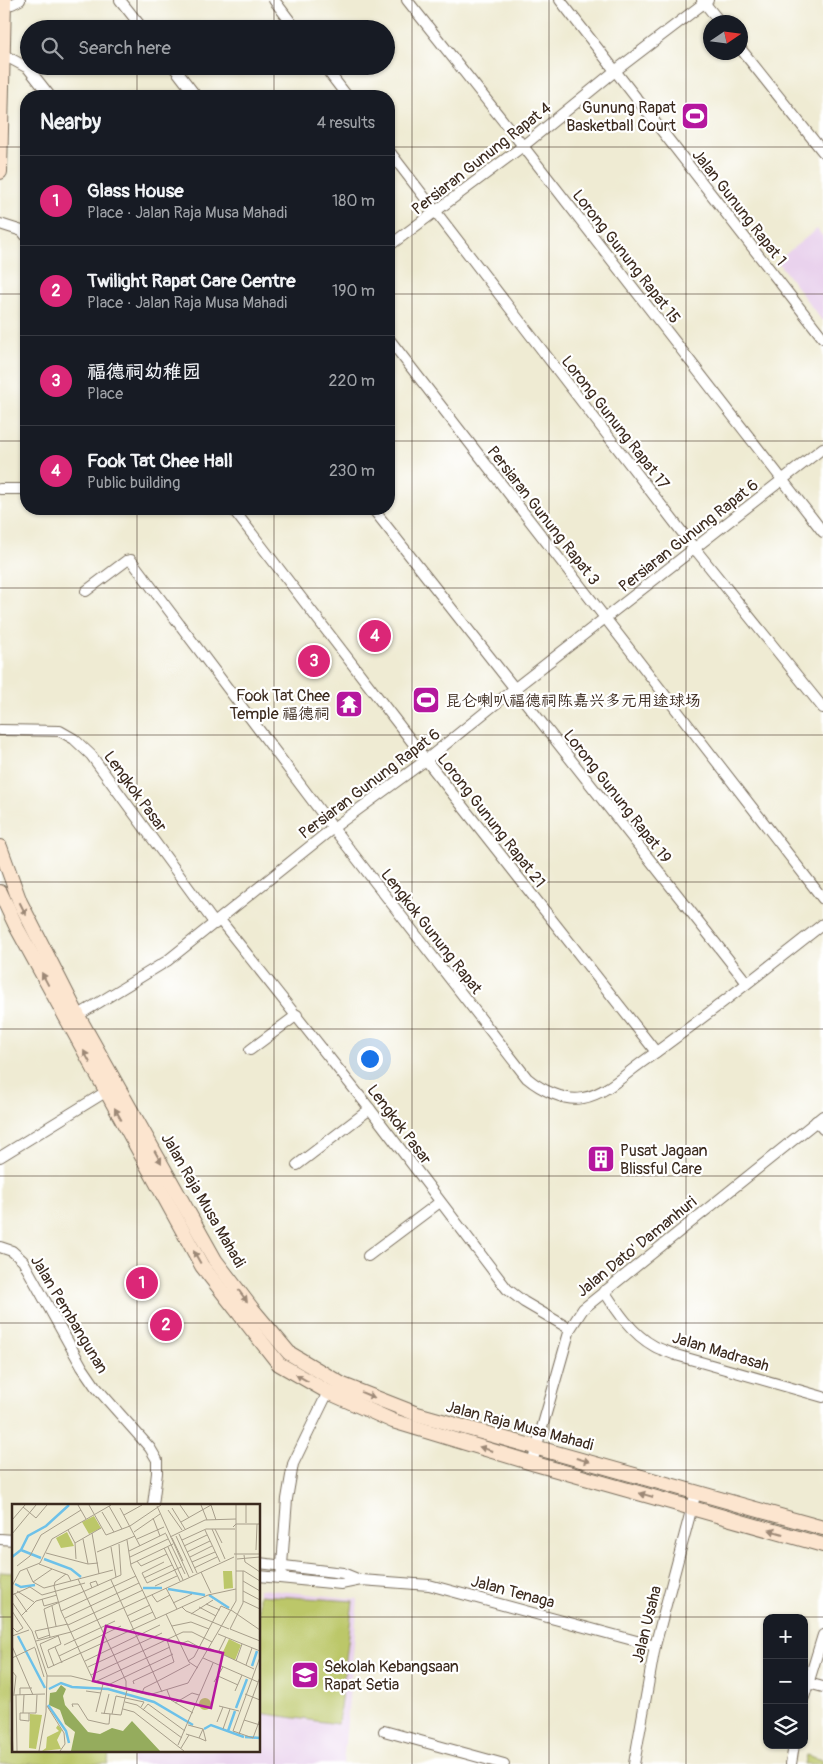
<!DOCTYPE html>
<html lang="en">
<head>
<meta charset="utf-8">
<style>
	:root { --surface:#171b24; --page:#242831; --text:#f1f3f6; --muted:#9ea1a6; --line:#363941; --accent:#db2777 }
	body { margin:0; font-family:Pangolin,"LXGW WenKai TC",sans-serif; background:var(--page); color:var(--text) }
	.controls { position:absolute; right:15px; bottom:15px; display:grid; overflow:hidden; border-radius:10px; box-shadow:0 1px 4px #0004 }
	.controls button { width:45px; height:45px; display:grid; place-items:center; padding:0; border:0; border-bottom:1px solid var(--line); background:var(--surface); color:var(--text); font:25px sans-serif }
	.compass { position:absolute; left:703px; top:15px; width:45px; height:45px; border-radius:50%; background:var(--surface); box-shadow:0 1px 4px #0004; rotate:77deg }
	.you { position:absolute; left:369px; top:1058px; width:18px; height:18px; margin:-12px; border:4px solid #fff; border-radius:50%; background:#1a73e8; box-shadow:0 0 0 8px #1a73e833 }
	.badge { display:grid; place-items:center; width:32px; height:32px; border-radius:50%; background:var(--accent); color:#fff; font-size:16px; font-weight:700 }
	.pin { position:absolute; translate:-50% -50%; border:2px solid #fff; box-shadow:0 1px 5px #0006 }
	.list { margin:0; padding:0; list-style:none }
	h2 { display:flex; justify-content:space-between; align-items:center; height:65px; margin:0; padding:0 20px; font-size:21px }
	h2 small { font-size:16px; font-weight:400; color:var(--muted) }
	.list li { display:grid; grid-template-columns:32px 1fr auto; gap:15px; align-items:center; box-sizing:border-box; height:90px; padding:0 20px; border-top:1px solid var(--line) }
	.list b { display:block; font-size:19px; white-space:nowrap }
	.list p { margin:0; font-size:16px; white-space:nowrap; color:var(--muted) }
	.list em { font-size:16px; font-style:normal; color:var(--muted) }
	.icon { flex:none; width:28px; height:28px; fill:none; stroke:currentColor; stroke-width:2; stroke-linecap:round; stroke-linejoin:round }
	.map { position:relative; flex:none; width:823px; height:1764px; overflow:hidden }
	.search { position:absolute; background:var(--surface); box-shadow:0 1px 4px #0004; left:20px; top:20px; width:375px; height:55px; display:flex; align-items:center; gap:12px; box-sizing:border-box; padding:0 18px; border-radius:28px; color:var(--muted); font-size:19px }
	.panel { position:absolute; background:var(--surface); box-shadow:0 1px 4px #0004; left:20px; top:90px; width:375px; height:425px; border-radius:20px }
	.map>svg:first-child { display:block }
	.built { fill:#e9d2ed }
	.park { fill:url(#park-tufts); stroke:#7c7844 }
	.pitch { fill:#bcc769; stroke:#7c7844 }
	.lines { fill:none; stroke-linecap:round; stroke-linejoin:round }
	.street-casing { stroke:#7a6e5d; stroke-width:12 }
	.secondary-casing { stroke:#7a6e5d; stroke-width:16 }
	.street { stroke:#fff; stroke-width:10 }
	.secondary { stroke:#fce5cf; stroke-width:14 }
	.oneway { fill:#9c8876 }
	.grid { fill:none; stroke:#3b2a1e; stroke-width:1; stroke-opacity:0.55 }
	.labels { text-anchor:middle; stroke-width:4.5; stroke-linejoin:round; paint-order:stroke }
	.poi-label { font-size:16px; fill:#3b2a1e; stroke:#fff; text-anchor:start }
	.street-label { font-size:16px; fill:#3b2a1e; stroke:#fff }
	.inset-river { fill:none; stroke:#6dc1e9; stroke-width:2.5 }
	.inset-road { fill:none; stroke:#a79e8b; stroke-width:1 }
	.view { fill:#b5179e; fill-opacity:0.15; stroke:#b5179e; stroke-width:2.5 }
	.inset-edge { fill:none; stroke:#3b2a1e; stroke-width:2.5 }
</style>
</head>
<body>
<div class="map">
<svg width="823" height="1764" viewBox="0 0 823 1764">
	<defs>
		<pattern id="park-tufts" width="24" height="20" patternUnits="userSpaceOnUse" patternTransform="scale(1.25)"><rect width="24" height="20" fill="#bcc769"/><path d="M3 7l-1-3M5 7V3M7 7l1-3M15 17l-1-3M17 17v-4M19 17l1-3" fill="none" stroke="#a2ab5b"/></pattern>
	</defs>
	<rect width="100%" height="100%" fill="#fff"/>
	<filter id="ink" filterUnits="userSpaceOnUse"><feTurbulence type="fractalNoise" baseFrequency=".02" numOctaves="2"/><feDisplacementMap in="SourceGraphic" scale="10" xChannelSelector="R" yChannelSelector="G"/><feConvolveMatrix kernelMatrix="1 2 1 2 8 2 1 2 1" color-interpolation-filters="sRGB"/></filter>
	<filter id="wash" filterUnits="userSpaceOnUse"><feTurbulence type="fractalNoise" baseFrequency=".0096" numOctaves="4" result="noise"/><feDisplacementMap in="SourceGraphic" scale="20" xChannelSelector="R" yChannelSelector="G"/><feGaussianBlur stdDeviation="1.12" result="paint"/><feColorMatrix in="noise" values="0 0 0 0 0 0 0 0 0 0 0 0 0 0 0 0 0 1.4 0 .05"/><feComposite in="paint" operator="in"/></filter>
	<g filter="url(#wash)">
		<rect width="100%" height="100%" fill="#efebd3"/>
		<g class="built">
			<polygon points="817,229 823,237 823,322 777,261"/>
			<polygon points="259,1589 358,1599 343,1764 132,1764 133,1750 259,1750"/>
		</g>
		<polygon class="park" points="806,1755 823,1760 823,1764 804,1764"/>
		<g class="pitch">
			<polygon points="0,1572 14,1573 14,1750 109,1750 108,1764 0,1764"/>
			<polygon points="259,1595 353,1601 338,1724 259,1713"/>
		</g>
	</g>
	<g filter="url(#ink)">
		<g class="lines">
			<g class="street-casing">
				<g id="street">
					<polyline points="120,0 143,29"/>
					<polyline points="274,0 296,29"/>
					<polyline points="407,0 523,146 823,532"/>
					<polyline points="560,0 823,338"/>
					<polyline points="702,0 720,22"/>
					<polyline points="0,6 12,4 20,0"/>
					<polyline points="740,48 823,152"/>
					<polyline points="2,54 28,68 50,96"/>
					<polyline points="173,66 196,96"/>
					<polyline points="324,66 347,96"/>
					<polyline points="389,151 695,549 823,708"/>
					<polyline points="0,224 22,231 26,236"/>
					<polyline points="389,246 523,146 615,71 708,0"/>
					<polyline points="389,339 823,899"/>
					<polyline points="0,489 26,489"/>
					<polyline points="233,509 426,760 656,1052"/>
					<polyline points="373,509 747,983"/>
					<path d="M86 591 126 561 131 560 333 828 527 1078C540 1089 565 1102 583 1098 605 1094 623 1076 641 1063 703 1019 763 971 823 924"/>
					<polyline points="0,730 60,731 74,739 91,755 215,924"/>
					<polyline points="220,920 370,1109 507,1289 524,1302 570,1329"/>
					<polyline points="72,1019 167,961 333,828 426,760 514,689 823,448"/>
					<polyline points="250,1050 297,1015"/>
					<polyline points="816,1121 823,1129"/>
					<polyline points="0,1157 112,1088"/>
					<polyline points="297,1165 370,1109"/>
					<polyline points="0,1247 12,1251 23,1261 82,1367 95,1386 150,1448 157,1460 157,1473 153,1505"/>
					<polyline points="368,1256 440,1202"/>
					<path d="M604 1291C617 1311 632 1334 654 1346 661 1350 669 1352 676 1355L823 1397"/>
					<polyline points="532,1463 570,1329 583,1309 823,1116"/>
					<polyline points="0,1539 14,1540"/>
					<polyline points="259,1563 343,1573 360,1580"/>
					<polyline points="259,1576 341,1584 361,1580 429,1585 655,1646"/>
					<polyline points="281,1578 287,1499 293,1464 328,1392"/>
					<polyline points="808,1683 823,1687"/>
					<polyline points="804,1697 823,1635"/>
					<polyline points="384,1731 504,1764"/>
					<polyline points="634,1764 655,1646 696,1492"/>
					<polyline points="791,1764 794,1745"/>
				</g>
			</g>
			<g class="secondary-casing">
				<g id="secondary">
					<polyline points="0,172 4,0"/>
					<polyline points="0,847 20,902 48,957 78,1016 215,1260 253,1310 289,1353 343,1385 417,1414 823,1528"/>
					<polyline points="0,892 17,928 202,1266 279,1364 328,1392 393,1421 532,1463 823,1545"/>
				</g>
			</g>
			<use href="#street" class="street"/>
			<use href="#secondary" class="secondary"/>
		</g>
		<defs><path id="oneway-solid" d="M-6-.8H1V-3.2L6.5 0L1 3.2V.8H-6Z" transform="scale(1.25)"/></defs>
		<g class="oneway">
			<use href="#oneway-solid" transform="translate(23 909) rotate(63)"/>
			<use href="#oneway-solid" transform="translate(45 979) rotate(-118)"/>
			<use href="#oneway-solid" transform="translate(87 1057) rotate(-118)"/>
			<use href="#oneway-solid" transform="translate(118 1114) rotate(-119)"/>
			<use href="#oneway-solid" transform="translate(158 1157) rotate(61)"/>
			<use href="#oneway-solid" transform="translate(197 1257) rotate(-119)"/>
			<use href="#oneway-solid" transform="translate(243 1296) rotate(53)"/>
			<use href="#oneway-solid" transform="translate(302 1378) rotate(-150)"/>
			<use href="#oneway-solid" transform="translate(368 1395) rotate(22)"/>
			<use href="#oneway-solid" transform="translate(486 1449) rotate(-163)"/>
			<use href="#oneway-solid" transform="translate(583 1460) rotate(16)"/>
			<use href="#oneway-solid" transform="translate(646 1495) rotate(-164)"/>
			<use href="#oneway-solid" transform="translate(776 1532) rotate(-164)"/>
		</g>
	</g>
	<path class="grid" d="M137 0V29M274 0V29M412 0V1764M549 0V1764M686 0V1764M137 66V96M274 66V96M0 147H26M389 147H823M0 294H26M389 294H823M0 441H26M389 441H823M137 509V1505M274 509V1764M0 588H823M0 735H823M0 882H823M0 1029H823M0 1176H823M0 1323H823M0 1470H823M0 1617H14M259 1617H823M137 1750V1764"/>
	<defs>
		<g id="stadium-square" transform="scale(1.4375)"><rect x="-9" y="-9" width="18" height="18" rx="4" fill="#b5179e" stroke="#fff"/><path d="M0-5a6.5 5 0 1 0 0 10a6.5 5 0 1 0 0-10ZM-3.5-1.8h7v3.6h-7Z" fill="#fff"/></g>
		<g id="temple-square" transform="scale(1.4375)"><rect x="-9" y="-9" width="18" height="18" rx="4" fill="#b5179e" stroke="#fff"/><path d="M0-6L5-2H3V0L6.5 2.5H4V6H1.5V3h-3V6H-4V2.5H-6.5L-3 0V-2H-5Z" fill="#fff"/></g>
		<g id="building-square" transform="scale(1.4375)"><rect x="-9" y="-9" width="18" height="18" rx="4" fill="#b5179e" stroke="#fff"/><path d="M-4-6H4V6H1V3H-1V6H-4ZM-2.5-4.3h1.7v1.8h-1.7ZM.8-4.3h1.7v1.8H.8ZM-2.5-1h1.7V.8h-1.7ZM.8-1h1.7V.8H.8Z" fill="#fff"/></g>
		<g id="school-square" transform="scale(1.4375)"><rect x="-9" y="-9" width="18" height="18" rx="4" fill="#b5179e" stroke="#fff"/><path d="M0-5L7-2L0 1L-7-2ZM-4 1L0 2.5L4 1V4Q0 6-4 4Z" fill="#fff"/></g>
	</defs>
	<g fill-rule="evenodd">
		<use href="#stadium-square" x="695" y="116"/>
		<use href="#stadium-square" x="426" y="700"/>
		<use href="#temple-square" x="349" y="704"/>
		<use href="#building-square" x="601" y="1159"/>
		<use href="#school-square" x="305" y="1675"/>
	</g>
	<g class="labels">
		<g class="poi-label">
			<text x="676" y="113" text-anchor="end">Gunung Rapat<tspan x="676" dy="18">Basketball Court</tspan></text>
			<text x="330" y="701" text-anchor="end">Fook Tat Chee<tspan x="330" dy="18">Temple 福德祠</tspan></text>
			<text x="445" y="706">昆仑喇叭福德祠陈嘉兴多元用途球场</text>
			<text x="620" y="1156">Pusat Jagaan<tspan x="620" dy="18">Blissful Care</tspan></text>
			<text x="324" y="1672">Sekolah Kebangsaan<tspan x="324" dy="18">Rapat Setia</tspan></text>
		</g>
		<g class="street-label">
			<text transform="translate(481 158) rotate(-38)" y="6">Persiaran Gunung Rapat 4</text>
			<text transform="translate(740 207) rotate(52)" y="6">Jalan Gunung Rapat 1</text>
			<text transform="translate(627 256) rotate(52)" y="6">Lorong Gunung Rapat 15</text>
			<text transform="translate(616 422) rotate(52)" y="6">Lorong Gunung Rapat 17</text>
			<text transform="translate(544 515) rotate(52)" y="6">Persiaran Gunung Rapat 3</text>
			<text transform="translate(688 535) rotate(-38)" y="6">Persiaran Gunung Rapat 6</text>
			<text transform="translate(369 783) rotate(-37)" y="6">Persiaran Gunung Rapat 6</text>
			<text transform="translate(136 791) rotate(54)" y="6">Lengkok Pasar</text>
			<text transform="translate(618 796) rotate(52)" y="6">Lorong Gunung Rapat 19</text>
			<text transform="translate(492 820) rotate(52)" y="6">Lorong Gunung Rapat 21</text>
			<text transform="translate(432 931) rotate(52)" y="6">Lengkok Gunung Rapat</text>
			<text transform="translate(400 1124) rotate(53)" y="6">Lengkok Pasar</text>
			<text transform="translate(204 1200) rotate(60)" y="6">Jalan Raja Musa Mahadi</text>
			<text transform="translate(636 1246) rotate(-39)" y="6">Jalan Dato' Damanhuri</text>
			<text transform="translate(70 1314) rotate(59)" y="6">Jalan Pembangunan</text>
			<text transform="translate(721 1351) rotate(17)" y="6">Jalan Madrasah</text>
			<text transform="translate(520 1425) rotate(15)" y="6">Jalan Raja Musa Mahadi</text>
			<text transform="translate(513 1591) rotate(15)" y="6">Jalan Tenaga</text>
			<text transform="translate(646 1624) rotate(-76)" y="6">Jalan Usaha</text>
		</g>
	</g>
	<g transform="translate(12 1504)">
		<rect width="248" height="248" fill="#efebd3"/>
		<path d="M46 221 50 226 45 236 49 245 30 247 34 244 35 233 47 227 44 224Z" fill="#bcc769"/>
		<path d="M49 181 54 185 51 192 53 201 76 228 88 230 100 224 111 227 120 217 148 247H59L63 228 53 220 48 206 37 201 38 189 44 188Z" fill="#95ac5d"/>
		<path d="M82 12 89 24 77 30 70 18ZM217 135 229 141 223 156 210 150ZM18 210 30 211 24 245 17 244Z" fill="#bcc769"/>
		<path d="M55 28 62 42 49 44 44 34ZM211 67H220L221 84 212 85ZM187 200a6 6 0 1 1 12 0a6 6 0 1 1-12 0Z" fill="#bcc769"/>
		<path class="inset-river" d="M9 46 29 54M0 53 9 46 16 32 34 22 57 1M32 55 59 65 69 73M3 80 9 83 23 81M131 84H150M156 85 193 91M197 91 217 104M6 132 33 184M240 162 245 147M37 185 49 179 60 183 96 185 142 198 181 221M36 201 54 227 57 239M224 204 235 175M192 225 199 221 232 233M216 227 223 207M233 233 248 234"/>
		<path class="inset-road" d="M66 1 74 15M77 1 94 31 118 22 149 1M168 1 177 14M189 1 195 16M97 2 110 25M145 2 177 73M11 3 24 14 35 1M108 4 128 42M160 4 173 25M156 6 170 26M90 8 102 28M112 11 130 1M141 14 148 32M0 16 13 1M169 18 199 1 204 16M234 19V1M221 23 224 20H248M200 25 213 55M203 25 210 39M56 26 63 39 64 55M193 26 208 58M122 28 148 10M80 29 87 70M0 30 24 1M154 30 173 70M167 30 185 69M164 32 181 69M158 33 193 16 224 15M160 34 171 57M71 35 76 60M125 35 152 23M115 36 119 62 144 115M170 36 194 25H223M63 39 89 24M172 42 195 31M99 43 104 73M156 43 171 76M152 44 168 77M244 46 245 20M117 47 154 29M85 48 123 32M175 48 198 37M34 49 76 60 86 59M222 50H248M232 51 233 58 248 68M118 53 156 35M178 53 200 42M225 55 248 53M125 57 129 62 155 50M152 58 130 69 135 79 169 63M180 58 203 48M27 60 56 71 59 77M119 60 161 40M5 62 18 52 29 31 69 6M182 64 205 53M15 65 21 78 32 84 101 66M224 67H232L248 77M189 68 199 89M132 74 160 61M66 75 114 177V185M99 76 150 188M231 77 248 87M21 78 40 65M0 82 8 67 28 59 40 35 99 1M42 82 49 107 82 178M42 82 43 78 54 70M143 82 165 72M80 84 78 79 84 77 86 82M154 84 165 105M5 87 22 98M231 87 248 96M2 89 15 108M0 91 18 83 30 91 73 79M140 91 145 98 158 91M30 95 32 102 46 98M231 97 248 105M0 98 20 127 35 171 34 208 27 247M161 99 180 90M194 100 208 106M40 102 44 122M170 103 174 107 217 125M187 103 204 112M219 106 248 126M0 107 11 124 5 128 0 123M49 107 124 72M154 110 177 158 186 164M179 110 201 96M9 112 24 97 45 91M115 112 138 101M53 114 127 79M119 118 141 108M56 121 131 86M160 122 179 118 197 125M218 125 231 99V67M218 125 248 137M23 127 56 120M23 127 26 135 38 131M206 130 248 147M0 132 17 126M46 132 28 140 36 164 196 91 224 85M38 133 32 105 109 71 107 40M24 137 59 128 222 53M168 140 176 137 187 143M52 141 103 117M0 142 21 191M43 143 50 159M23 144 32 173M197 144 242 165M206 149 214 133M47 152 109 122M248 153 221 227 241 234 248 215M0 154 23 143M191 154 246 178M73 157 148 121M176 157 182 153 209 102 218 106M224 157 230 140M234 161 240 144M42 162 36 146 49 140 46 131M76 163 150 129M0 167 4 172 2 190M79 171 171 128H180L200 138M35 172H59L137 191 176 179 224 97V1M206 172 226 181M85 177 158 143M146 177 178 160M202 178 211 163M122 180 121 177 162 158 155 136M96 181 161 150M155 186 159 196 181 209M74 187 89 189M223 187 230 171M130 189 132 184 146 177M233 190 248 196M0 191 33 190M4 191 5 247M8 191V184H20M113 198 125 201 170 234M163 199 180 189 187 191M35 202 52 229 53 240 48 247M207 202 227 207M61 203 60 200H66L76 216 94 220H97L98 210M111 205 122 208 172 247M131 206 136 200 173 227M84 208 91 180M11 209 12 191M17 209V217L8 216V209H24L25 191M89 209 109 211 115 186M92 210 97 190M100 210 104 192 132 198 129 203M232 216 248 221M205 218 211 203M0 225 1 247M211 225 218 205M174 230 187 234 191 225 176 221M227 230 248 173M187 234 194 237 191 225M166 241 201 159M169 244 177 231"/>
		<path class="view" d="M94 122 211 149 199 204 81 177Z"/>
		<rect width="248" height="248" class="inset-edge"/>
	</g>
</svg>
<div class="controls">
<button>+</button>
<button>−</button>
<button><svg class="icon" aria-label="layers" viewBox="0 0 24 24"><path d="M12 4l9 5-9 5-9-5zM3 14l9 5 9-5"/></svg></button>
</div>
<svg class="compass" viewBox="-18 -18 36 36"><path d="M0-13l5 13h-10z" fill="#e53935"/><path d="M0 13l5-13h-10z" fill="#9ea1a6"/></svg>
<div class="you"></div>
<div class="pin badge" style="left:142px;top:1283px">1</div>
<div class="pin badge" style="left:166px;top:1325px">2</div>
<div class="pin badge" style="left:314px;top:661px">3</div>
<div class="pin badge" style="left:375px;top:636px">4</div>
<div class="search"><svg class="icon" aria-label="search" viewBox="0 0 24 24"><circle cx="10" cy="10" r="6"/><path d="M15 15l6 6"/></svg>Search here</div>
<section class="panel">
<h2>Nearby<small>4 results</small></h2>
<ul class="list">
<li><span class="badge">1</span><div><b>Glass House</b><p>Place · Jalan Raja Musa Mahadi</p></div><em>180 m</em></li>
<li><span class="badge">2</span><div><b>Twilight Rapat Care Centre</b><p>Place · Jalan Raja Musa Mahadi</p></div><em>190 m</em></li>
<li><span class="badge">3</span><div><b>福德祠幼稚园</b><p>Place</p></div><em>220 m</em></li>
<li><span class="badge">4</span><div><b>Fook Tat Chee Hall</b><p>Public building</p></div><em>230 m</em></li>
</ul>
</section>
</div>
</body>
</html>
